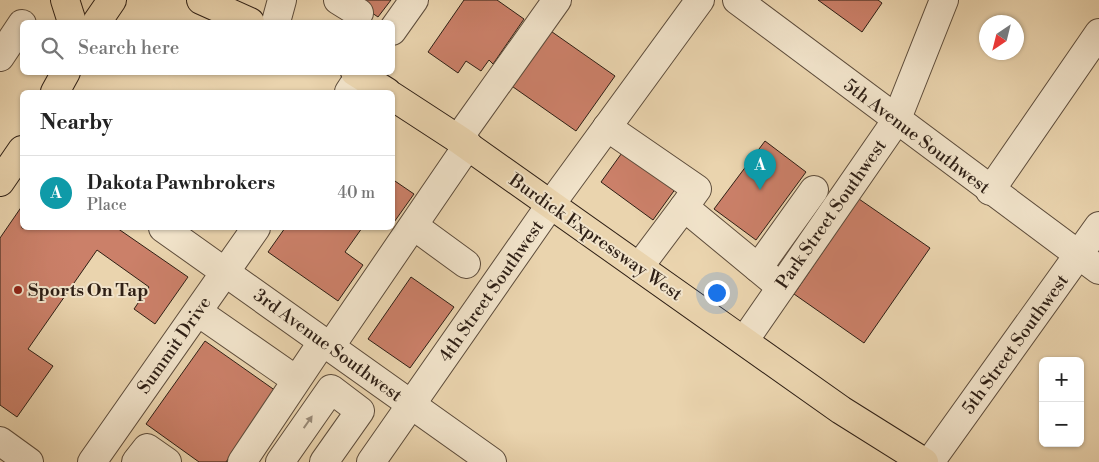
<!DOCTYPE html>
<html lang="en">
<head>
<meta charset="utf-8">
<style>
	:root { --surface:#fff; --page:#f6f6f6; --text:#222; --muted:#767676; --line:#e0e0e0; --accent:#8f2418 }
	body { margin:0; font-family:"Libre Bodoni",serif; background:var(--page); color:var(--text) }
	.controls { position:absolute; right:15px; bottom:15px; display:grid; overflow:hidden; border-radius:8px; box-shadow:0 1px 4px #0004 }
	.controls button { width:45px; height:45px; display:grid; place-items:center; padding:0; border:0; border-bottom:1px solid var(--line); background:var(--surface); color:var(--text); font:25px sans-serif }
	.compass { position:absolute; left:979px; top:15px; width:45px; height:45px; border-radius:50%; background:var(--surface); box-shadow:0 1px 4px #0004; rotate:215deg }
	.you { position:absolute; left:716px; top:292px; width:18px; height:18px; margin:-12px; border:4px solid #fff; border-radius:50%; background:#1a73e8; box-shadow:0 0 0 8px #1a73e833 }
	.badge { display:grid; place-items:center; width:32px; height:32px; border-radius:50%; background:var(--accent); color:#fff; font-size:16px; font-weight:700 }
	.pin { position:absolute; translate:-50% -41px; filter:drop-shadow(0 1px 2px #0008) }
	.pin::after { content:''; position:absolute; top:26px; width:18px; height:15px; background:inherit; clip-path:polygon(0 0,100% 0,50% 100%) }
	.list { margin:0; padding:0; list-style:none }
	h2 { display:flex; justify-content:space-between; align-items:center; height:65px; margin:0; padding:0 20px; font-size:21px }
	h2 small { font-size:16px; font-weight:400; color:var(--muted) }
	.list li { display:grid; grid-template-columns:32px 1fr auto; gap:15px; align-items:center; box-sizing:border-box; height:75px; padding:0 20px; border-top:1px solid var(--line) }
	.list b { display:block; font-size:19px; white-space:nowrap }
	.list p { margin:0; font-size:16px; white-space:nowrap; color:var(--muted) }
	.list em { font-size:16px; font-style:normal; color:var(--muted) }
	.icon { flex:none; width:28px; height:28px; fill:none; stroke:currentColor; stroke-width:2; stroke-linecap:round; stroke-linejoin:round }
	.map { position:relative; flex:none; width:1099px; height:462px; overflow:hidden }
	.search { position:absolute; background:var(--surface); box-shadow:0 1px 4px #0004; left:20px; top:20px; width:375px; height:55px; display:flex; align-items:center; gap:12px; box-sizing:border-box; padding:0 18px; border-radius:8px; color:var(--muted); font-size:19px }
	.panel { position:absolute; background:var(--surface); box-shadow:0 1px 4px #0004; left:20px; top:90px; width:375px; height:140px; border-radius:8px }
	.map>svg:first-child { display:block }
	.building { fill:#cb8069; stroke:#2e1f15 }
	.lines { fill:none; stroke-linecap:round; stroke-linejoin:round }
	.minor-casing { stroke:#5d4c3b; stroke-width:30 }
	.major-casing { stroke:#2e1f15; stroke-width:30 }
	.minor { stroke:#f1e3ca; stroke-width:28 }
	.major { stroke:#ead4ae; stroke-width:28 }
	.oneway { fill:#998b79 }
	.poi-dot { fill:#8f2418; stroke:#f1e3ca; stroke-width:2 }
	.labels { text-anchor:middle; stroke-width:4; stroke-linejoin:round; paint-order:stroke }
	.street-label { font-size:18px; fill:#2e1f15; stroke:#f1e3ca }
	.poi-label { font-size:18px; font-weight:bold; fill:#2e1f15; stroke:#f1e3ca; text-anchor:start }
</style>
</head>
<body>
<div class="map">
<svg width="1099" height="462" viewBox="0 0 1099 462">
	<rect width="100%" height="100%" fill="#ead4ae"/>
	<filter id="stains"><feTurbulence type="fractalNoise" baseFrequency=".004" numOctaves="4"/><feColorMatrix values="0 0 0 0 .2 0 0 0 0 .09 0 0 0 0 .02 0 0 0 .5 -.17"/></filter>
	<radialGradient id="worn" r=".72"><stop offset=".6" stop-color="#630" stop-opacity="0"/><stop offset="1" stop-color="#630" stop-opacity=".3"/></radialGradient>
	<g class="building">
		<polygon points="353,0 391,0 378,17"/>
		<polygon points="464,0 497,0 524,19 493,64 489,60 481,71 466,61 458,73 428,52"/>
		<polygon points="818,0 878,0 882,3 862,32"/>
		<polygon points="545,27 615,76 576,131 506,82"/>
		<polygon points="765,141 806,172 756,240 714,209"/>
		<polygon points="624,150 676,188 653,220 601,182"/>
		<polygon points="392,179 414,194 392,225"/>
		<polygon points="859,199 930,248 864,343 794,294"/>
		<polygon points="22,206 22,228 117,228 188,277 155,324 134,309 149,287 97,250 28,349 53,366 17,417 0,405 0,238"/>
		<polygon points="285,228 362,228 345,252 363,265 338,301 268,252"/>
		<polygon points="411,277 454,307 410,368 368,339"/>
		<polygon points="205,341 276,391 226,462 199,462 146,424"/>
	</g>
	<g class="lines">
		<g class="minor-casing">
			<g id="minor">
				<polyline points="338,0 359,13"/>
				<polyline points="737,0 1099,270"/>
				<polyline points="276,22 282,0"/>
				<polyline points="392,31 414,0"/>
				<polyline points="0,57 22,24"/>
				<polyline points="349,92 362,72"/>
				<polyline points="607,127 697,189 684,207"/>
				<polyline points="458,139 557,0"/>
				<polyline points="990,191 1099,33"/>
				<polyline points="414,226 466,264"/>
				<polyline points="163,228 492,462"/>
				<polyline points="639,267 684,207 781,287"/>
				<polyline points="758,268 814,190"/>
				<polyline points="198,312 296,380"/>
				<polyline points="744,341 896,121 944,0"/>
				<polyline points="330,347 468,145"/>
				<polyline points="0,441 29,462"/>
				<polyline points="92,462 256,228"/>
				<polyline points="136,462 147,448 167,462"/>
				<polyline points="242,462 323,341"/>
				<polyline points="280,462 331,389 360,411 324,462"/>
				<polyline points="371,462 551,204 700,0"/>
				<polyline points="930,462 1099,226"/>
			</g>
		</g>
		<g class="major-casing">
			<g id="major">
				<polyline points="65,0 72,22"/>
				<polyline points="201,0 250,22"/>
				<polyline points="97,22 112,0"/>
				<polyline points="355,72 387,92"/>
				<polyline points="55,92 66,72"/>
				<polyline points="392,96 458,139 841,410 924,462"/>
				<polyline points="0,182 22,150"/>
			</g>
		</g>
		<use href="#minor" class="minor"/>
		<use href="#major" class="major"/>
	</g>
	<defs><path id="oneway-solid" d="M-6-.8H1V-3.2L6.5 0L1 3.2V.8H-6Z" transform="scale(1.25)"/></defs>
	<use class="oneway" href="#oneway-solid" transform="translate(308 422) rotate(-55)"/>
	<circle class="poi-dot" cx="18" cy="290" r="5"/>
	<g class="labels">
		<g class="street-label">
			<text transform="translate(917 136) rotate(37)" y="6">5th Avenue Southwest</text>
			<text transform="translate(831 214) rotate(-55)" y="6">Park Street Southwest</text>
			<text transform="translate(596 237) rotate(35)" y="6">Burdick Expressway West</text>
			<text transform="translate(491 291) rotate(-55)" y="6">4th Street Southwest</text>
			<text transform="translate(1015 344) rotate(-54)" y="6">5th Street Southwest</text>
			<text transform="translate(174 345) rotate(-55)" y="6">Summit Drive</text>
			<text transform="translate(328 345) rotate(36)" y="6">3rd Avenue Southwest</text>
		</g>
		<g class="poi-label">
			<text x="28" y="296">Sports On Tap</text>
		</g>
	</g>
	<rect width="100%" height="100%" filter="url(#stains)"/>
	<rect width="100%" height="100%" fill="url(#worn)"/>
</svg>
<div class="controls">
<button>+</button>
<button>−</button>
</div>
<svg class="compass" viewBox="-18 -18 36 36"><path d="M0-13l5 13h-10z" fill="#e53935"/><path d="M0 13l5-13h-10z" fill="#767676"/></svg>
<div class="you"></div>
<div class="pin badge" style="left:760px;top:190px;background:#0f9aa8">A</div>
<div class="search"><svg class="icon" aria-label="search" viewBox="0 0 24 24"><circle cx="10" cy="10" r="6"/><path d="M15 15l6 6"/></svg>Search here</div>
<section class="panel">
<h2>Nearby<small></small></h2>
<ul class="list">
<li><span class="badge" style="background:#0f9aa8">A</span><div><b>Dakota Pawnbrokers</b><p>Place</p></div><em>40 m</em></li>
</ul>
</section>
</div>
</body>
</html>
